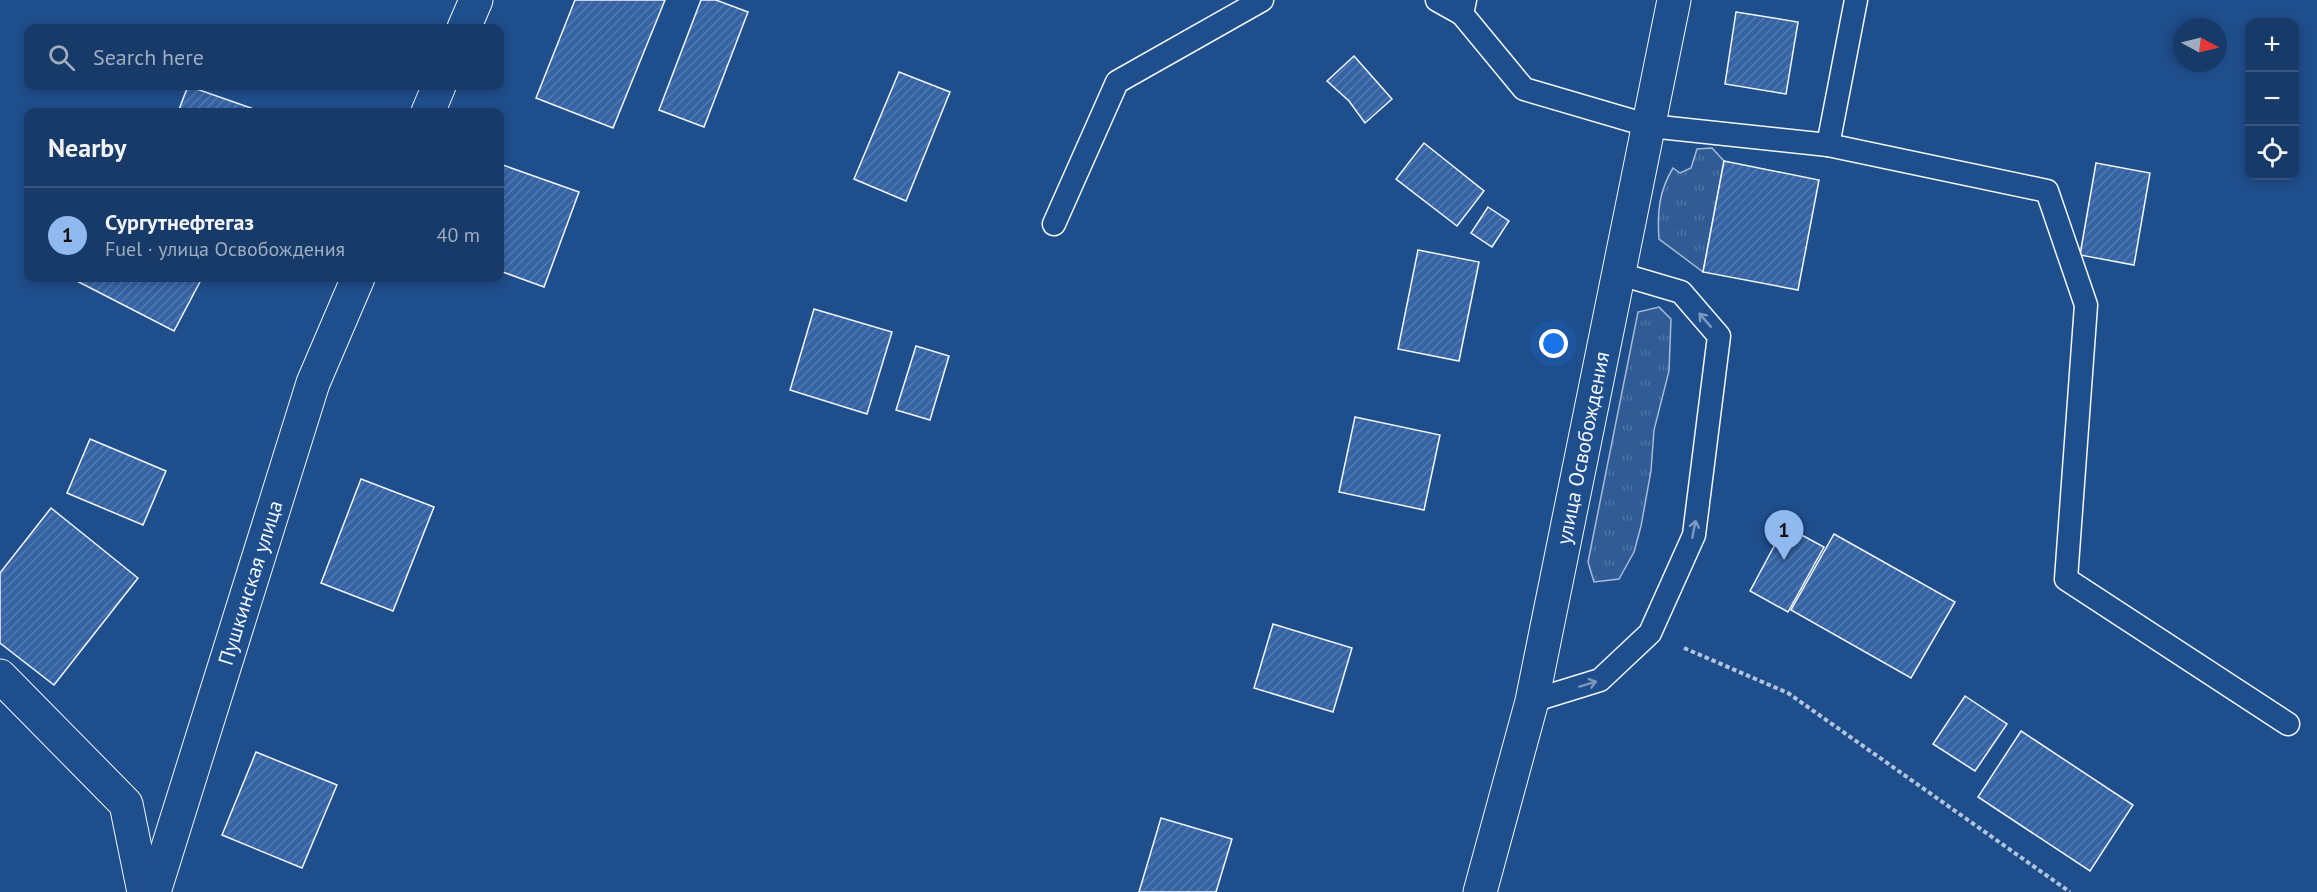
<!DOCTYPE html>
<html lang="en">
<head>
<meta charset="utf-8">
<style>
	:root { --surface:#173a69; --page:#244571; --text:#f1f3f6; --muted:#9eadc0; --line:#36547d; --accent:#90b9f0 }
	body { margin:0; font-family:"PT Sans",sans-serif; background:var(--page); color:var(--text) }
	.controls { position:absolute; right:18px; top:18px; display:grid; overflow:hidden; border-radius:12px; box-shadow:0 3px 9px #0003 }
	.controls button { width:54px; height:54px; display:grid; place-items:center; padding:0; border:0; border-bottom:2px solid var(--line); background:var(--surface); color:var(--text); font:30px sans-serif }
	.compass { position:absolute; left:2173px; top:18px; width:54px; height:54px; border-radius:50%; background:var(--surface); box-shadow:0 3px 9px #0003; rotate:97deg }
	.you { position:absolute; left:1554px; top:344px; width:21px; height:21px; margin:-15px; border:4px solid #fff; border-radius:50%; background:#1a73e8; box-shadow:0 0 0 9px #1a73e833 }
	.badge { display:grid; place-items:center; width:39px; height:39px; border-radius:50%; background:var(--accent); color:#111; font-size:20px; font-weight:700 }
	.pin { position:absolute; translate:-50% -50px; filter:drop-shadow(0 2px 3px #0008) }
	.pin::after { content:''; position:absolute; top:32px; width:21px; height:18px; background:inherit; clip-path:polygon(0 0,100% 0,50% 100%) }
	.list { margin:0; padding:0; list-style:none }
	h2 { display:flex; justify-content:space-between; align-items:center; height:78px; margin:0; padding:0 24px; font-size:26px }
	h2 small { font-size:20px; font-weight:400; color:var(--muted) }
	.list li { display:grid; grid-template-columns:39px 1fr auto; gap:18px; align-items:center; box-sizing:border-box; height:96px; padding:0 24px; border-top:2px solid var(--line) }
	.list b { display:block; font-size:22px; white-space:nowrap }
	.list p { margin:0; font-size:20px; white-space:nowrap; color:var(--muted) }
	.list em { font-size:20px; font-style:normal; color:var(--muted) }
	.icon { flex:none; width:33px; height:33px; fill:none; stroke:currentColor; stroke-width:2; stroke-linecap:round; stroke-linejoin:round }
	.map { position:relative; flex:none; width:2317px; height:892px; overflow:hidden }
	.search { position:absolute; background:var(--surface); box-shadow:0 3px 9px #0003; left:24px; top:24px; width:480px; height:66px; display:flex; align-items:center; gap:15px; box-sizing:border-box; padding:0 21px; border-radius:12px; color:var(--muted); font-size:22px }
	.panel { position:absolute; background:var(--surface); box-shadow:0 3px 9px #0003; left:24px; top:108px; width:480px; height:174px; border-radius:12px }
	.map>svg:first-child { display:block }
	.grass { fill:url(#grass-tufts); stroke:#a8bbd7; stroke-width:1.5 }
	.building { fill:url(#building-hatch); stroke:#f2f6ff; stroke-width:1.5 }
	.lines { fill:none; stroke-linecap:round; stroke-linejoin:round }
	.service-casing { stroke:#f2f6ff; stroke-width:25 }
	.minor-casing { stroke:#f2f6ff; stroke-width:35 }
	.primary-casing { stroke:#f2f6ff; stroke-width:35 }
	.path { stroke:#b3c4dc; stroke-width:4; stroke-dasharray:4.5 3; stroke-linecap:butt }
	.service { stroke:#1f4e8c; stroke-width:22 }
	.minor { stroke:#1f4e8c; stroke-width:33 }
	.primary { stroke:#1f4e8c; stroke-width:33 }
	.oneway { stroke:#7e9ac0 }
	.labels { text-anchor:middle; stroke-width:4.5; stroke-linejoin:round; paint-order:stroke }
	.street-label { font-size:21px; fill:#f2f6ff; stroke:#1f4e8c }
</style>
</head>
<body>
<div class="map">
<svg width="2317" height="892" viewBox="0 0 2317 892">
	<defs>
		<pattern id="grass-tufts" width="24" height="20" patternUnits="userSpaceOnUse" patternTransform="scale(1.5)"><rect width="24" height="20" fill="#305b95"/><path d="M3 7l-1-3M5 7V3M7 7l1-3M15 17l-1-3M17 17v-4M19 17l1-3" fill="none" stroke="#4e73a5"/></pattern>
		<pattern id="building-hatch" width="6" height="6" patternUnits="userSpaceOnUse" patternTransform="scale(1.5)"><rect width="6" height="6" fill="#3563a3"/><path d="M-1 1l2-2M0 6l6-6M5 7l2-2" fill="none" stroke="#537ab1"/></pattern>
	</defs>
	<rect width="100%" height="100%" fill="#1f4e8c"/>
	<g class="grass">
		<path d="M1712 148 1724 161 1703 272 1659 239C1657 212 1659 191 1673 168L1680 173 1691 168 1697 149Z"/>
		<polygon points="1659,307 1671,319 1669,371 1654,430 1651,471 1641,526 1634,552 1619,579 1594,582 1588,562 1638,312"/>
	</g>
	<g class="building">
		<polygon points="575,0 665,0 613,128 536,98"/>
		<polygon points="701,0 716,0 748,12 704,127 659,110"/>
		<polygon points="1736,12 1798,22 1786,94 1725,84"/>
		<polygon points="1354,56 1392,99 1365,123 1349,101 1327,81"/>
		<polygon points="899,72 950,92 906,201 854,179"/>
		<polygon points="188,86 254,109 255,112 178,112"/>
		<polygon points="1424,143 1484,191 1457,226 1396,179"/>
		<polygon points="1724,161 1819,180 1798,290 1703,272"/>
		<polygon points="2096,163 2150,173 2134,265 2080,255"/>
		<polygon points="500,164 579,192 544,287 500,271"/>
		<polygon points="1488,207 1509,221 1492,247 1471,233"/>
		<polygon points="1418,250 1479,262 1459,361 1398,349"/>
		<polygon points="71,278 202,278 174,331"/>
		<polygon points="814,309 892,332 867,414 790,390"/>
		<polygon points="916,346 949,356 930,420 896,410"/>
		<polygon points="1355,417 1440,435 1424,510 1339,492"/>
		<polygon points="90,439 166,471 143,525 67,493"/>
		<polygon points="361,479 434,507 393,611 321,583"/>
		<polygon points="51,508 138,578 54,685 0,643 0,573"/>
		<polygon points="1785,526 1824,547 1788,612 1750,591"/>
		<polygon points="1834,534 1955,602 1911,678 1791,610"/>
		<polygon points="1273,624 1352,648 1333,712 1254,688"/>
		<polygon points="1965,696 2007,724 1975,771 1933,744"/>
		<polygon points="2021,731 2133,805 2090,871 1978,797"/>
		<polygon points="256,752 337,785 302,868 222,835"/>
		<polygon points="1161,818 1232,839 1216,892 1139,892"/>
	</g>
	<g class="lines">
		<g class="service-casing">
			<g id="service">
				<polyline points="1437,0 1462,14"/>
				<polyline points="1465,0 1462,14 1524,89 1650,126 1828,145 2047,191 2086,305 2066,579 2288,724"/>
				<polyline points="1828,145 1856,0"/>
				<polyline points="1054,224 1117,82 1262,0"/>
				<polyline points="1532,701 1600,680 1650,633 1694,535 1719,336 1681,292 1620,274"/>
			</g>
		</g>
		<g class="minor-casing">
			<g id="minor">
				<polyline points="464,28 476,0"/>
				<polyline points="428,112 439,86"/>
				<polyline points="0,676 126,804 144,892"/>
				<path id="s1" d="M154 892 313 383 358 278"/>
			</g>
		</g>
		<g class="primary-casing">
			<g id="primary">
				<path id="s2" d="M1480 892 1532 701 1674 0"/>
			</g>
		</g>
		<polyline class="path" points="1684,648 1788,693 2070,892"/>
		<use href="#service" class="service"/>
		<use href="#minor" class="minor"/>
		<use href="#primary" class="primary"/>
	</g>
	<defs><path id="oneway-shaft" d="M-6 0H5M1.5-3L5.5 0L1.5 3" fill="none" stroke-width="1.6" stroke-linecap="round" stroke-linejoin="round" transform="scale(1.5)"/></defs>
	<g class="oneway">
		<use href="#oneway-shaft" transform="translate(1705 320) rotate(-131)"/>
		<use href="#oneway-shaft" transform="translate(1694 529) rotate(-79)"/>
		<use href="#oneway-shaft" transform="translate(1588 684) rotate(-17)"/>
	</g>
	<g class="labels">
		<g class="street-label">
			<text dy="7" stroke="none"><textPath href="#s2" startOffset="456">улица Освобождения</textPath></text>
			<text dy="7" stroke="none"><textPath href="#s1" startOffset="324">Пушкинская улица</textPath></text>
		</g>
	</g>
</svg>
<div class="controls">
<button>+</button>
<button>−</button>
<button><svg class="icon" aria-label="locate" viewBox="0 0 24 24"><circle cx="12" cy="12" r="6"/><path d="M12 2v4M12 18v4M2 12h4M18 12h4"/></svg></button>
</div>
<svg class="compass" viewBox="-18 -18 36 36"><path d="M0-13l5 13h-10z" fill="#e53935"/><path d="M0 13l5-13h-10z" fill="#9eadc0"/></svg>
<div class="you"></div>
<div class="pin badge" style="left:1784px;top:560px">1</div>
<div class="search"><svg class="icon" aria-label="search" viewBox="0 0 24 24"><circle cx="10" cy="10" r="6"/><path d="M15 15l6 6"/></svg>Search here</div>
<section class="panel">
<h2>Nearby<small></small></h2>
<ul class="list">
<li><span class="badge">1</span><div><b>Сургутнефтегаз</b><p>Fuel · улица Освобождения</p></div><em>40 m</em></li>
</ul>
</section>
</div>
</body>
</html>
